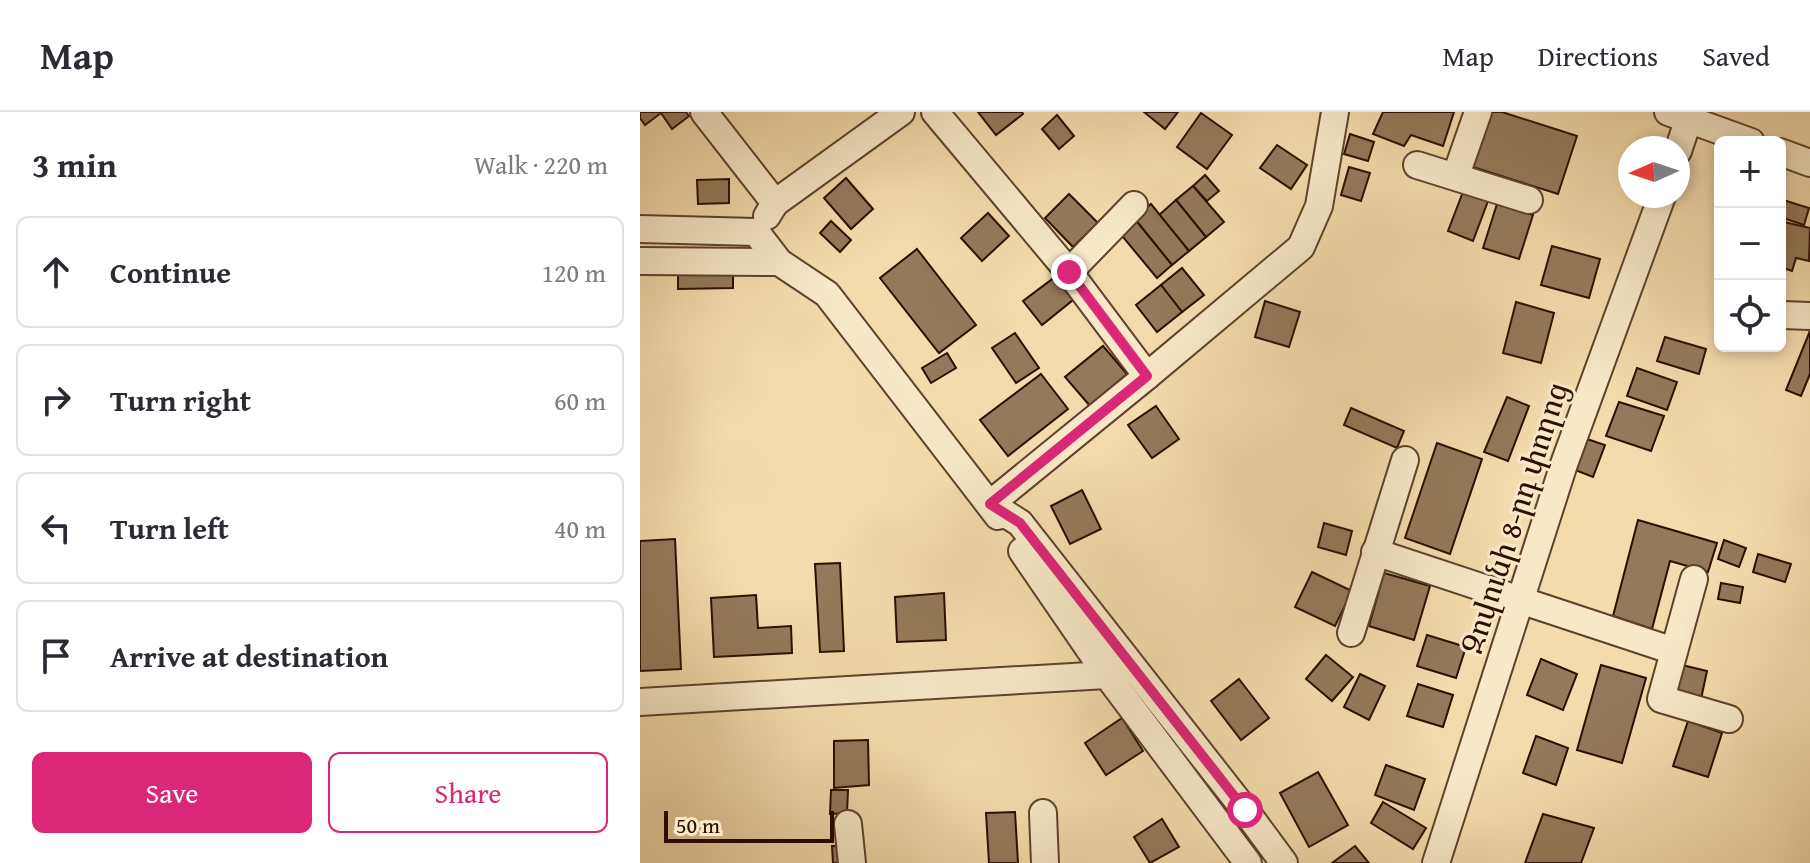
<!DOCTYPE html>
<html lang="en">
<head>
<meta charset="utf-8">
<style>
	:root { --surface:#fff; --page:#f7f7f7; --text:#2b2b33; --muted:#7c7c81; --line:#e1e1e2; --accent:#db2777 }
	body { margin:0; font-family:"Gentium Book Plus","Noto Serif Armenian",serif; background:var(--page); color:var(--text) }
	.controls { position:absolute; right:24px; top:24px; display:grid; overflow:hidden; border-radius:12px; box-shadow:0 4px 12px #0003 }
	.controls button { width:72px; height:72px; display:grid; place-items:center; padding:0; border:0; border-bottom:2px solid var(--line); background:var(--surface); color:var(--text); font:40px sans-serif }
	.compass { position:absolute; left:978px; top:24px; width:72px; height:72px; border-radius:50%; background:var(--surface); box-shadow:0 4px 12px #0003; rotate:267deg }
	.scale { position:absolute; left:24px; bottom:20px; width:170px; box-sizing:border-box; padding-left:8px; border:4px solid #2d0e03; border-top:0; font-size:22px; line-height:28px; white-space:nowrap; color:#2d0e03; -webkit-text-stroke:6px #f8e8c8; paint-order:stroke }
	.stop { position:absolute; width:24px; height:24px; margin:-18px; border:6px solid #db2777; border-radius:50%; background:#fff }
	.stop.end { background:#db2777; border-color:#fff; box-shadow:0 2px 8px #0008 }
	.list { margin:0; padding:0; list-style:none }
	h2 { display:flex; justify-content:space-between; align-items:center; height:104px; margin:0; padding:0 32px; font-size:34px }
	h2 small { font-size:26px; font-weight:400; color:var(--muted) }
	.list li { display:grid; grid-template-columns:52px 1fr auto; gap:24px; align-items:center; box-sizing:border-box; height:112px; margin:0 16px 16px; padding:0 16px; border:2px solid var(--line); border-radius:12px }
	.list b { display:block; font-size:30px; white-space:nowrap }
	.list em { font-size:26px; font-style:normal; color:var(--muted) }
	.actions { display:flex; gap:16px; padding:24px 32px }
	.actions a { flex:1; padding:18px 0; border:2px solid var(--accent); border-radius:12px; text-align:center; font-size:28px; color:var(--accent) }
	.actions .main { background:var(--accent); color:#fff }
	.icon { flex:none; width:44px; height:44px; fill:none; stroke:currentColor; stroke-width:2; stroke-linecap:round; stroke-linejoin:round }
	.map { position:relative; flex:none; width:1170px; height:751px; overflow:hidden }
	header { display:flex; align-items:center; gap:48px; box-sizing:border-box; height:112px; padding:0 40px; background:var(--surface); border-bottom:2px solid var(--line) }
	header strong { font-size:38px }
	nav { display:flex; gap:44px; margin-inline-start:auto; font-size:28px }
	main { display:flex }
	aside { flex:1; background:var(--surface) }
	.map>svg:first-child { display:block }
	.building { fill:#94795a; stroke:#2d0e03; stroke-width:2 }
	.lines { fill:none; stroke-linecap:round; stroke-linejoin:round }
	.minor-casing { stroke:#5f412d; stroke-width:30 }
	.minor { stroke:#f8e8c8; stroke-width:26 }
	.route { stroke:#db2777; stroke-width:10 }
	.labels { text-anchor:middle; stroke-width:6; stroke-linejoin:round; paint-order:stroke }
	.street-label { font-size:30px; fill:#2d0e03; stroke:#f8e8c8 }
</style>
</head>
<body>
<header>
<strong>Map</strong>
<nav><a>Map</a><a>Directions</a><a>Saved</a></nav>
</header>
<main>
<aside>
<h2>3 min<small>Walk · 220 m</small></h2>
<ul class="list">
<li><svg class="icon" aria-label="ahead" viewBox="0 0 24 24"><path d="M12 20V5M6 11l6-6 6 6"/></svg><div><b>Continue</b></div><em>120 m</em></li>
<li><svg class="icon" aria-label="right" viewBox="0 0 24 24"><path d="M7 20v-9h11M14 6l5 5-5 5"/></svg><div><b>Turn right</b></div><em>60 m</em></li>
<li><svg class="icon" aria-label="left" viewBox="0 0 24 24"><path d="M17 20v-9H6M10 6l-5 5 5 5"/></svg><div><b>Turn left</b></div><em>40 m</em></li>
<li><svg class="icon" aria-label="arrive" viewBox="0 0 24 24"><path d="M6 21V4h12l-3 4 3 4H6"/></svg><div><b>Arrive at destination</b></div></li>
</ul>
<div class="actions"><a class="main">Save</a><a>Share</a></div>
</aside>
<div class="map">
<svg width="1170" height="751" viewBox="0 0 1170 751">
	<rect width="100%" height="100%" fill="#f4dbab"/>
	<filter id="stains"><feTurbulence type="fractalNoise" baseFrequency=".0025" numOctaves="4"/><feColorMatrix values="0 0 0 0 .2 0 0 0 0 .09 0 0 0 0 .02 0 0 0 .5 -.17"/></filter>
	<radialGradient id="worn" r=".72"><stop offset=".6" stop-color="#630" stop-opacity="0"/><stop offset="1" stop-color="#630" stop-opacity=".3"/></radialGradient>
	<g class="building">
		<polygon points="0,0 46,0 49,4 32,17 21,1 5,13 0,6"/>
		<polygon points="338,0 382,0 383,2 356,23"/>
		<polygon points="504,0 538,0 525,17"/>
		<polygon points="743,0 814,0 803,34 771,23 764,34 733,22"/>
		<polygon points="850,0 862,0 937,24 918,82 833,55"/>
		<polygon points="561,1 592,23 567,57 537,35"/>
		<polygon points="417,3 434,24 419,37 402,17"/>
		<polygon points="710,22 734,30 728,49 704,42"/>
		<polygon points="637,33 667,53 651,77 620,56"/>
		<polygon points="709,55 730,61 721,89 701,83"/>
		<polygon points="565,63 579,79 567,89 553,74"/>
		<polygon points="206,66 233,97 211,117 184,86"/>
		<polygon points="89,67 89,91 58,92 57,68"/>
		<polygon points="826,72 851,81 833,129 808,119"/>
		<polygon points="553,74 584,110 566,125 536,88"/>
		<polygon points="429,82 458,111 433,135 405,106"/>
		<polygon points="1140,87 1169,96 1164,113 1140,105"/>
		<polygon points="536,88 566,125 549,139 519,103"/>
		<polygon points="511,92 549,139 532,153 494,106"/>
		<polygon points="857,92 893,103 879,147 843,136"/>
		<polygon points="348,101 369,124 342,149 321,126"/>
		<polygon points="494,106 532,153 517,166 478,119"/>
		<polygon points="191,109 211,128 200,140 180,121"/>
		<polygon points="1140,109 1170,116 1169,149 1156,146 1152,159 1140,155"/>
		<polygon points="912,134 960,147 949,186 901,173"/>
		<polygon points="277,137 336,213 299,241 240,166"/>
		<polygon points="93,156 93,176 38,177 38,157"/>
		<polygon points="542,156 564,183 542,200 521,173"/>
		<polygon points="415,165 433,188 402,213 383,189"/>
		<polygon points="521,173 542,200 517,220 496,193"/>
		<polygon points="625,189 660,200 649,235 615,225"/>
		<polygon points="876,190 914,201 901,251 863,241"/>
		<polygon points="1170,219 1170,262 1161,284 1146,278"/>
		<polygon points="375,221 399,256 376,271 352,236"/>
		<polygon points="1025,225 1066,237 1059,262 1017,249"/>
		<polygon points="463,234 487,262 450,294 425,265"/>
		<polygon points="307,241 316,256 291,271 282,256"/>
		<polygon points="997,256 1037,270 1027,298 987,284"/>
		<polygon points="401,262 428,297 368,344 340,308"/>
		<polygon points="867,285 889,294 868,349 844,340"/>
		<polygon points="979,290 1024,304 1011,339 966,324"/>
		<polygon points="516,294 539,327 512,346 488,313"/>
		<polygon points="711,296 764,319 757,336 704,313"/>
		<polygon points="947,327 965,333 953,365 935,358"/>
		<polygon points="797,331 842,347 810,442 765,426"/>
		<polygon points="442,378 461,417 430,432 411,394"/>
		<polygon points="998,408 1077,431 1068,460 1030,449 1012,517 973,504"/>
		<polygon points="684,411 712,419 706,443 678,435"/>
		<polygon points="35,427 41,557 0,559 0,429"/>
		<polygon points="1084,428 1106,436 1099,455 1078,447"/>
		<polygon points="1118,442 1151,452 1145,470 1113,460"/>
		<polygon points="200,451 204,539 180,540 175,452"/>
		<polygon points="672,460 712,479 695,514 655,495"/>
		<polygon points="744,461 790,474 774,528 729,514"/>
		<polygon points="1081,471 1103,475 1100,491 1078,487"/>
		<polygon points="304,481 306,528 257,530 255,485"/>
		<polygon points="116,483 118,516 151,514 152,541 74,545 71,486"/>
		<polygon points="787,523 826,535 816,566 777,554"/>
		<polygon points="686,543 713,565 692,589 666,567"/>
		<polygon points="901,547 937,562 923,598 887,583"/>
		<polygon points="961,553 1006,566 982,651 937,638"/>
		<polygon points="1042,553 1067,559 1061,587 1035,582"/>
		<polygon points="720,562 745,574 729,608 704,595"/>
		<polygon points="599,567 629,606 601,628 571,589"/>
		<polygon points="778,572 813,583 803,615 767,604"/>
		<polygon points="482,606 503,639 466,663 445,631"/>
		<polygon points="1048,609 1082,621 1068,665 1033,654"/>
		<polygon points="896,624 928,636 916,673 883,661"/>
		<polygon points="228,628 229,673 194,676 194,629"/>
		<polygon points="746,653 785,667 774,698 735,683"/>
		<polygon points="678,660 708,713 669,735 640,681"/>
		<polygon points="191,678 208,678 207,701 190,702"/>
		<polygon points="743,690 786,716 773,737 731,711"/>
		<polygon points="375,700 378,751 349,751 346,701"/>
		<polygon points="903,702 954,716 941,751 885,751"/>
		<polygon points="522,707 539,735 510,751 494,725"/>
		<polygon points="192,734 206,734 206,751 193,751"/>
		<polygon points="715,734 729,751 692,751"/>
	</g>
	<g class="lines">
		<g class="minor-casing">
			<g id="minor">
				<polyline points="64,0 135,91 127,104"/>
				<polyline points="295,0 429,160 507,264"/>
				<polyline points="1028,0 1111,30"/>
				<polyline points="1038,39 1051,0"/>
				<polyline points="1140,40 1170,51"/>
				<polyline points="777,53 889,88"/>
				<polyline points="816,63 838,0"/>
				<polyline points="135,91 261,0"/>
				<polyline points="0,117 116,120 139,150"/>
				<polyline points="0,149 139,150 187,182 358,404"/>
				<polyline points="429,160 494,93"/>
				<polyline points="1142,203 1170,204"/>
				<polyline points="382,439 467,563 608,751"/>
				<polyline points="735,440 1034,539"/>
				<polyline points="1054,467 1021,587 1089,607"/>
				<polyline points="711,521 765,348"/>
				<polyline points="0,590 467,563 479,558"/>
				<polyline points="403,701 405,751"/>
				<polyline points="208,712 212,751"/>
				<polyline points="644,751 605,698 380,411 350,392 507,264 661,135 679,94 695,0"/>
				<polyline points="796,751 924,352 1022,84"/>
			</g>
		</g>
		<use href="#minor" class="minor"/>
	</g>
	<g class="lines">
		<polyline class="route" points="429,160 507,264 350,392 380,411 605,698"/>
	</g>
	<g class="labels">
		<g class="street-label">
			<text transform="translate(875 406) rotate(-72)" y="10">Զովունի 8-րդ փողոց</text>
		</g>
	</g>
	<rect width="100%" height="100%" filter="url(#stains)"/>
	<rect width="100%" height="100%" fill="url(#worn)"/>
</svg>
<div class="controls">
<button>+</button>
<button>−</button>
<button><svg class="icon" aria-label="locate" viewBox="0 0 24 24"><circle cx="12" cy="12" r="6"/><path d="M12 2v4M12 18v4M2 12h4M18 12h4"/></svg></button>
</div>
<svg class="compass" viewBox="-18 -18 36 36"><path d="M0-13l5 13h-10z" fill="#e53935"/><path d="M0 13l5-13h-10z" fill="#7c7c81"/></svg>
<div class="scale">50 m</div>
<div class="stop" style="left:605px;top:698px"></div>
<div class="stop end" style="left:429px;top:160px"></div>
</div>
</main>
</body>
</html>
